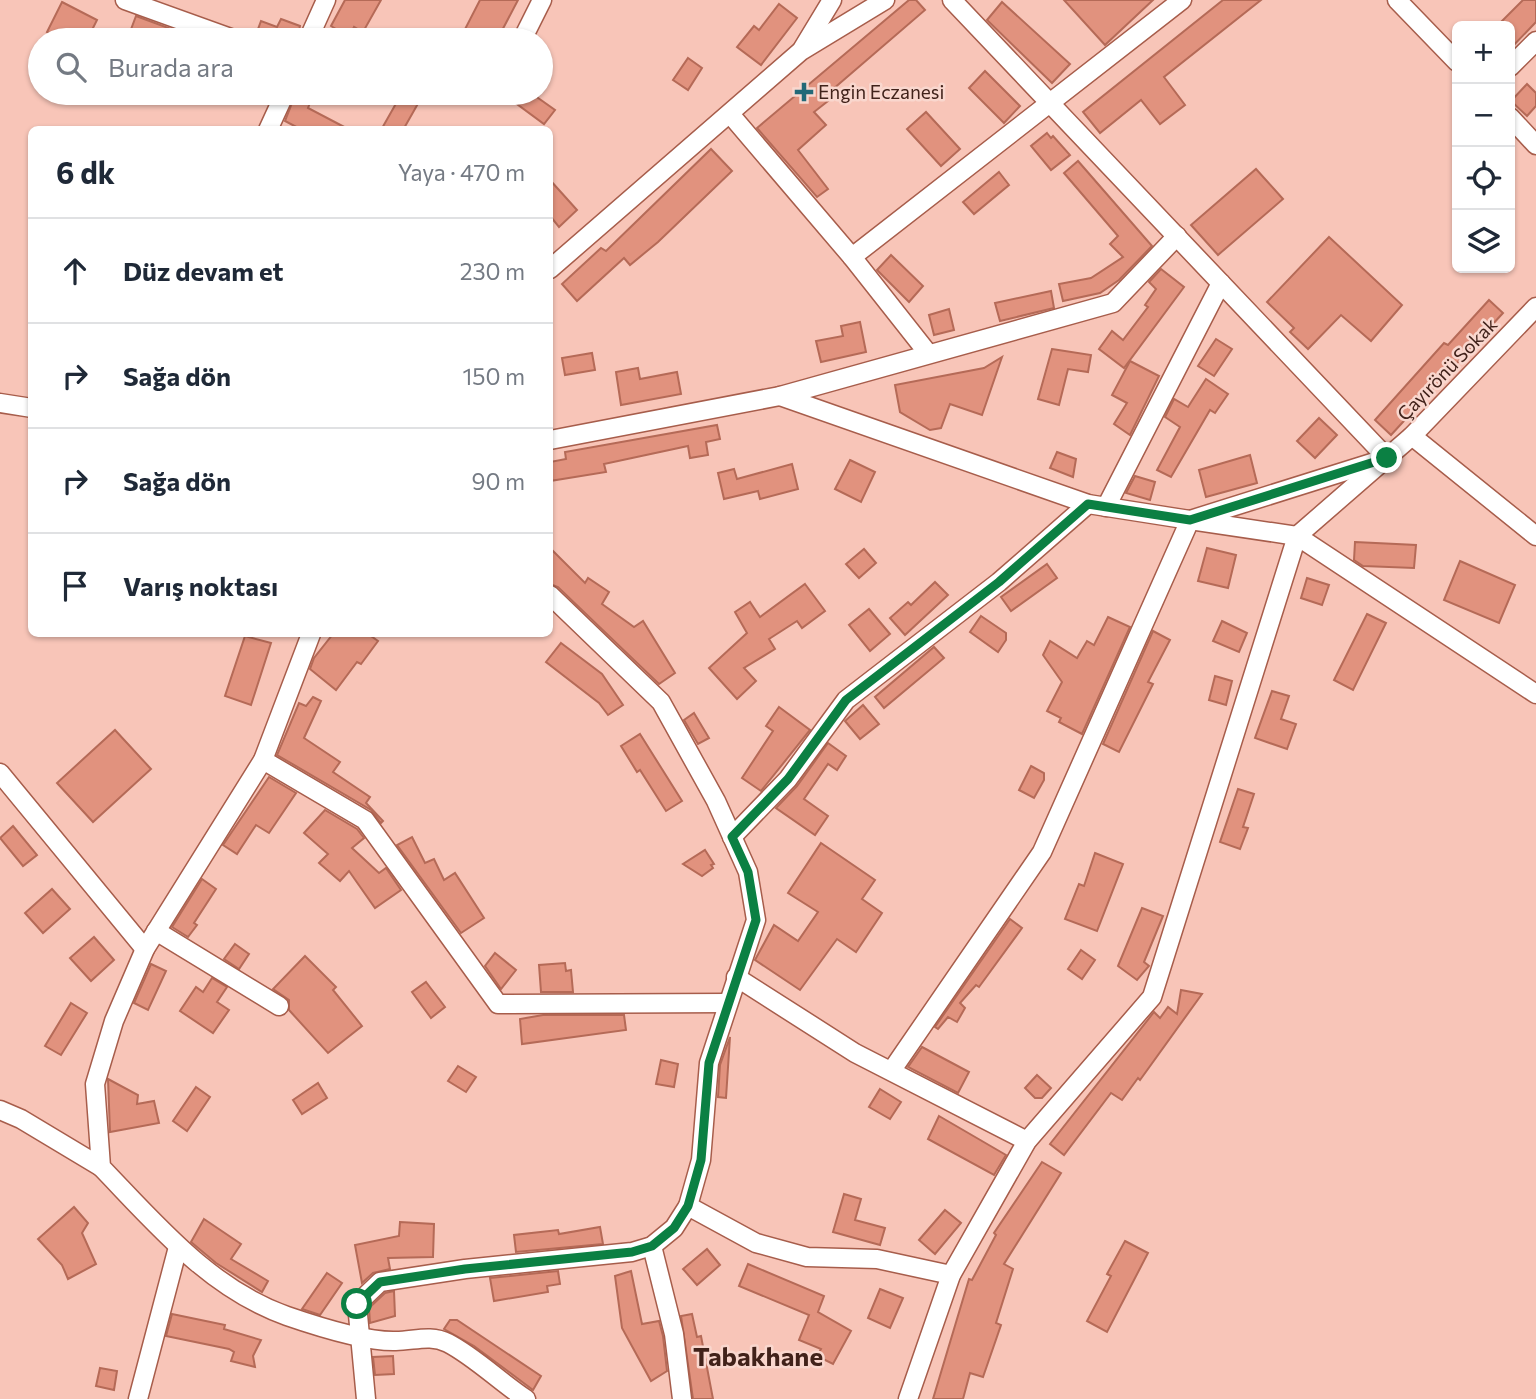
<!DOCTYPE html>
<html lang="tr">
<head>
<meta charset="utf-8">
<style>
	:root { --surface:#fff; --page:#f2f2f3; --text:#1f2937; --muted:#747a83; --line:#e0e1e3 }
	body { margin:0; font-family:Commissioner,sans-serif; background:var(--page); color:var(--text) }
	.controls { position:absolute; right:21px; top:21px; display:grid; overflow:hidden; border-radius:10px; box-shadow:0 2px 5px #0004 }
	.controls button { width:63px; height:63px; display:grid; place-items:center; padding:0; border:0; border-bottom:2px solid var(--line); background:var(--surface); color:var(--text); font:35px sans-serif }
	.stop { position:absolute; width:21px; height:21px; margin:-16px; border:5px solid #0b8043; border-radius:50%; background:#fff }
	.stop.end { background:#0b8043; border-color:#fff; box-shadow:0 2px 7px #0008 }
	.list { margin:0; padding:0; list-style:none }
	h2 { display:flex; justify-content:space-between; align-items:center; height:91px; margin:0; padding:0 28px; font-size:30px }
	h2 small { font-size:23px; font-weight:400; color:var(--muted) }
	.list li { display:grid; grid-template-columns:46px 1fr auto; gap:21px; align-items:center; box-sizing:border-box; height:105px; padding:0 28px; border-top:2px solid var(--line) }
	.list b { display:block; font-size:26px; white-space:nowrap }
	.list em { font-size:23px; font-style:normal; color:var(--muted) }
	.icon { flex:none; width:38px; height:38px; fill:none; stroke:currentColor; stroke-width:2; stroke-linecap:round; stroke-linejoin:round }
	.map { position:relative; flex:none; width:1536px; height:1399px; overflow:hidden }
	.search { position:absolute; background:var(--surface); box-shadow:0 2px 5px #0004; left:28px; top:28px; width:525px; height:77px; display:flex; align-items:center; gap:18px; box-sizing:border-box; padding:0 24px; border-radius:38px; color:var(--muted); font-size:26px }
	.panel { position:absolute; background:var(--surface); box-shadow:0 2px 5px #0004; left:28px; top:126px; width:525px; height:511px; border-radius:10px }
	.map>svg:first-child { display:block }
	.building { fill:#e1927e; stroke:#b56a57; stroke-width:2 }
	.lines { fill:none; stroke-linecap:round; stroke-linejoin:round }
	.street-casing { stroke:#a75d4b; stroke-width:21 }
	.street { stroke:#fff; stroke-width:18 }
	.route { stroke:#0b8043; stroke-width:9 }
	.poi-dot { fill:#236978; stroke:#f9d7ce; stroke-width:2.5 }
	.labels { text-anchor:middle; stroke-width:5; stroke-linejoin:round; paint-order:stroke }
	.poi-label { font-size:19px; fill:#41221a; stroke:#f9d7ce; text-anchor:start }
	.street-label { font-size:19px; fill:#41221a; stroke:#f9d7ce }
	.district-label { font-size:26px; font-weight:bold; fill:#41221a; stroke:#f9d7ce }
</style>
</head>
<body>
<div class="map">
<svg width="1536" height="1399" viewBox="0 0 1536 1399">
	<rect width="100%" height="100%" fill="#f8c5b8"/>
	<g class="building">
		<polygon points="345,0 381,0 363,32 354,27 349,37 331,26"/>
		<polygon points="480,0 518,0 497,40 472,40 462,35"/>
		<polygon points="909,0 916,0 925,10 825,96 828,101 814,112 826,125 798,150 828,189 817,197 757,128"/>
		<polygon points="1064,0 1153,0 1105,45"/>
		<polygon points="1223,0 1261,0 1164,77 1185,105 1160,124 1141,100 1100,133 1083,112"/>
		<polygon points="1523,0 1536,0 1536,22 1510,49 1510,26 1497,26"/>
		<polygon points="62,2 97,20 87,40 63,40 47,32"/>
		<polygon points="1002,2 1070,64 1052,83 987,20"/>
		<polygon points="779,4 797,18 761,65 737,47 754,26 759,30"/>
		<polygon points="136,16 182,33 179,40 127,40"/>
		<polygon points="281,19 300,26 297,40 254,40 261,21 277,27"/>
		<polygon points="688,58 702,68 688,90 673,80"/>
		<polygon points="985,71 1020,106 1004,123 969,88"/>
		<polygon points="1527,84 1536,93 1536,106 1527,116 1511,101"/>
		<polygon points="296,93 314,93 308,108 350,130 302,130 285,121"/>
		<polygon points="402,93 424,93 403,130 381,130"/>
		<polygon points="502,93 531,93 555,110 544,124"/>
		<polygon points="926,112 960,149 941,166 907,129"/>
		<polygon points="1047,133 1051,138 1053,136 1070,155 1051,170 1031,146"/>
		<polygon points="711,149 732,171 658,242 630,265 624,258 577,301 562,284 601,248 606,251"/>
		<polygon points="1078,161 1152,246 1119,280 1100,293 1063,301 1059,284 1091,278 1123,257 1110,244 1118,236 1064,173"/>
		<polygon points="1256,169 1283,199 1218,255 1191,225"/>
		<polygon points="999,172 1009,185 974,214 963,202"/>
		<polygon points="550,180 577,210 559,227 550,216"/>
		<polygon points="1329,237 1402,305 1371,341 1341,315 1308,349 1290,332 1294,328 1267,302"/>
		<polygon points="891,255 923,286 909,302 877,270"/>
		<polygon points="1161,269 1184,287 1124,368 1099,349 1112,331 1123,340 1148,307 1145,305 1156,289 1149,282"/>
		<polygon points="1051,291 1054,308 1000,321 995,303"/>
		<polygon points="1489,300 1503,313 1391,435 1375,420 1444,343 1448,345"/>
		<polygon points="949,309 954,330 934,335 929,315"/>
		<polygon points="860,322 866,352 821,362 816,341 843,336 841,326"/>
		<polygon points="1216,339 1232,349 1214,376 1198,366"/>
		<polygon points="1052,349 1091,355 1088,372 1068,369 1059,405 1038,399"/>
		<polygon points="592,353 595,370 565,375 562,358"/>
		<polygon points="1002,357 982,415 950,404 941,428 930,430 900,412 895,385 984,368"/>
		<polygon points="1130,361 1159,376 1130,435 1114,424 1127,403 1112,395"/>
		<polygon points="638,368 640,379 677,372 681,394 621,405 616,372"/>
		<polygon points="1206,379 1228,394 1215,413 1210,410 1171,477 1157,470 1180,427 1165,417 1174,399 1188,407"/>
		<polygon points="1319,418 1337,435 1315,458 1297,441"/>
		<polygon points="717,425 720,439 706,442 708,455 690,458 688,446 604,464 606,472 550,481 550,462 566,459 565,452"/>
		<polygon points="1057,452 1076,459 1073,477 1050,468"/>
		<polygon points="1250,455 1257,483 1206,497 1199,470"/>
		<polygon points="850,460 875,472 861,502 835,489"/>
		<polygon points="792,464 798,489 760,499 758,491 724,499 718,473 734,469 737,479"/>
		<polygon points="1135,476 1155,482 1150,500 1126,493"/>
		<polygon points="1355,542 1416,545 1414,568 1363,566 1354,560"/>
		<polygon points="550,548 585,583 588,578 609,592 602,604 634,627 643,621 675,673 659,684 558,587 550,584"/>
		<polygon points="1207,548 1236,555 1228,588 1198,581"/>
		<polygon points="864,549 876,563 859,578 846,564"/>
		<polygon points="1460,561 1515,585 1499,623 1444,600"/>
		<polygon points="1047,564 1057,578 1011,611 1001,597"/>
		<polygon points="1307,578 1329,585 1322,605 1301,598"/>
		<polygon points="935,582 948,595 905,635 890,618 908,602 911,605"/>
		<polygon points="805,584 825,611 802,628 797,621 769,639 775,649 744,668 756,681 737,699 709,668 747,633 735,612 750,602 760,617"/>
		<polygon points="869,609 890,634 870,651 849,625"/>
		<polygon points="1367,614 1386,623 1353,690 1334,680"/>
		<polygon points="981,616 1006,633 1006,640 998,652 970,632"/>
		<polygon points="1108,617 1130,627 1082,734 1059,722 1061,718 1047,711 1062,682 1043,655 1050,641 1077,658 1087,641 1094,645"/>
		<polygon points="1222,621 1247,633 1239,652 1213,641"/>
		<polygon points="1153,631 1170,640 1148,682 1153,684 1119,752 1103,744"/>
		<polygon points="333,634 368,634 378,641 361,664 357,662 336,690 310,669 314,658"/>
		<polygon points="245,636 271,643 251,705 225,696"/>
		<polygon points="561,643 602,674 623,705 608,715 599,703 546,662"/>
		<polygon points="934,647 944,658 884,708 875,697"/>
		<polygon points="1215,676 1232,681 1226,705 1209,700"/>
		<polygon points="1272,691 1289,696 1281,719 1296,724 1287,749 1255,738"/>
		<polygon points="313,697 321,701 304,738 340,762 333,772 370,797 366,803 383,821 381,823 371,810 277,755 299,703 306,706"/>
		<polygon points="863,705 879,724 860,739 845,721"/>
		<polygon points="779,707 810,730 761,791 742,778 773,731 766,726"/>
		<polygon points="694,713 709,738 698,744 684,720"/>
		<polygon points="115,730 151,769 93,822 57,783"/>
		<polygon points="640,734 682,801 666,811 640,770 637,772 621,746"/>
		<polygon points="828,743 846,756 837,770 828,764 804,799 828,816 815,835 776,808 797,786"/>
		<polygon points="1031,766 1044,773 1044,780 1034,798 1019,790"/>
		<polygon points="269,777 296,793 269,833 256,825 237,854 223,845"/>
		<polygon points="1238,789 1254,794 1243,827 1248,828 1240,849 1220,842"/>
		<polygon points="325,810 357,829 364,838 352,848 379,873 386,868 401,890 375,908 349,871 340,881 319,863 328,854 304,833"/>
		<polygon points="13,826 37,855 23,866 0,838"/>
		<polygon points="412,837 425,863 434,859 444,880 455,873 484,918 461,933 397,845"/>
		<polygon points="821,843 875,880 862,899 882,913 856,952 837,939 800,990 755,960 774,925 798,941 818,912 788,893"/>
		<polygon points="705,850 714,864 711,865 713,868 702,876 683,864"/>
		<polygon points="1095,853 1123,864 1097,931 1065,919 1079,884 1084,886"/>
		<polygon points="202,879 216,889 194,923 197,925 188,937 172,927"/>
		<polygon points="52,889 70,909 43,933 25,913"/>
		<polygon points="1142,908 1163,916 1144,962 1149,966 1137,980 1118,966"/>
		<polygon points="1010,919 1022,928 979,987 976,985 960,1003 965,1008 957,1022 948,1017 938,1029 935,1027"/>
		<polygon points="94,937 114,960 91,981 70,958"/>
		<polygon points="235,944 249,954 239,969 224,959"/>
		<polygon points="1081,950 1095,960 1082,979 1068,969"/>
		<polygon points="495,953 516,970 501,989 485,966"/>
		<polygon points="305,956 336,987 333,990 362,1026 328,1053 289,1010 289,1000 273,989"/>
		<polygon points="565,963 566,971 571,970 573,992 541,992 539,965"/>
		<polygon points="151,964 166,971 148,1010 134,1003"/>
		<polygon points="212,978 227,987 217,1002 229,1010 213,1033 180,1011 196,987 203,992"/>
		<polygon points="426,982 445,1007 431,1018 412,992"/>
		<polygon points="1181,990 1202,994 1140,1080 1138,1078 1122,1100 1111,1093 1064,1155 1050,1144 1154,1012 1160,1018 1168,1007 1177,1014"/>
		<polygon points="71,1003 87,1013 61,1055 45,1046"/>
		<polygon points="543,1015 624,1015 626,1030 522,1044 520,1019"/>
		<polygon points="730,1037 726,1098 718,1097 720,1065"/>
		<polygon points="922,1047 969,1072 958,1093 908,1067"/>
		<polygon points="661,1060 678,1064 674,1087 656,1084"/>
		<polygon points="458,1066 476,1077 466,1092 448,1081"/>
		<polygon points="1037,1075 1051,1088 1042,1098 1035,1098 1025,1088"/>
		<polygon points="108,1079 138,1095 137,1104 154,1101 159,1123 110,1132"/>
		<polygon points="318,1083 327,1098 302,1114 293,1100"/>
		<polygon points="196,1087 210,1097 187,1131 173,1121"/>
		<polygon points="880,1089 901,1102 890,1119 869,1107"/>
		<polygon points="939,1116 1006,1155 994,1175 928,1139"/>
		<polygon points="1042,1162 1061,1173 1004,1264 1013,1269 996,1323 1001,1325 983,1377 970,1373 963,1399 933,1399 969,1279 972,1280 996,1235 994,1233"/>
		<polygon points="844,1194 861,1199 855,1220 885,1228 880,1245 833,1232"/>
		<polygon points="74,1207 88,1223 82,1233 96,1264 68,1279 62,1265 38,1239"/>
		<polygon points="945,1210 961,1223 935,1254 919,1240"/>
		<polygon points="204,1219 241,1244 231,1259 268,1281 262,1292 216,1263 191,1242"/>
		<polygon points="400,1222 434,1224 433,1257 388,1258 390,1269 373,1273 362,1283 355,1245 399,1236"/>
		<polygon points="600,1227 603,1244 516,1252 514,1235 558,1230 559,1234"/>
		<polygon points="1125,1241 1148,1253 1107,1332 1087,1321 1111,1276 1107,1274"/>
		<polygon points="707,1249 720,1265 697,1285 683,1269"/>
		<polygon points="748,1264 824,1296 818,1312 851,1331 833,1364 817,1356 821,1349 799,1340 809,1315 739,1286"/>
		<polygon points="558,1271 560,1284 547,1286 548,1292 494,1301 490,1278"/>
		<polygon points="631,1271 642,1324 659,1321 663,1336 667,1371 651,1381 622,1328 615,1276"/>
		<polygon points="327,1273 342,1283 320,1315 302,1309"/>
		<polygon points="880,1289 903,1298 890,1328 868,1318"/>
		<polygon points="394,1291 395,1316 370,1323 369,1308 385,1293"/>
		<polygon points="172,1314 225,1325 224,1329 261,1340 253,1356 255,1367 231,1361 234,1352 229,1349 166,1336"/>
		<polygon points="692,1314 697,1337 701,1336 713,1399 693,1399 681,1316"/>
		<polygon points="450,1320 457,1320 541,1376 533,1390 474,1346 444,1329"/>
		<polygon points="393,1356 394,1374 375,1375 373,1357"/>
		<polygon points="100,1368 117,1371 114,1390 96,1386"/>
	</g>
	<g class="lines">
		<g class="street-casing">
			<g id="street">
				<polyline points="125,0 236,40"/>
				<polyline points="952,0 1387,458"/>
				<polyline points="1397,0 1457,62"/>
				<polyline points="308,40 326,0"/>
				<polyline points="522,40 542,0"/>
				<polyline points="803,48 832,0"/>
				<polyline points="1510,67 1536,41"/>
				<polyline points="730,114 852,257 927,352"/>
				<polyline points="1510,117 1536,145"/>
				<polyline points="268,130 285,93"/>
				<polyline points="852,257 1182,0"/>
				<polyline points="550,269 801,51 885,0"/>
				<polyline points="780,396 1088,504 1190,520 1381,460"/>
				<polyline points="0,403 32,408"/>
				<polyline points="1412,436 1536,536"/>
				<polyline points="550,440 780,396 1113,303 1177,236"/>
				<polyline points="1106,507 1221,283"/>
				<path d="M311 634 263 760 145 949 114 1021 95 1084 101 1167C156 1224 210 1289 287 1316 316 1326 366 1342 396 1341 414 1341 430 1334 448 1343 475 1357 500 1382 526 1399"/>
				<polyline points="263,760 365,820 498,1004 728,1003"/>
				<polyline points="0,773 145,949"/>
				<polyline points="732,837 788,779 846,700 999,582 1088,504"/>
				<polyline points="156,931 279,1006"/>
				<polyline points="736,977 855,1053 1027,1141"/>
				<polyline points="892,1070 1042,852 1190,520 1297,536 1536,694"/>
				<polyline points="0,1110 21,1119 101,1167"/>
				<polyline points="688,1206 756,1243 807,1257 877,1259 951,1275"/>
				<polyline points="652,1246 674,1334 682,1399"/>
				<polyline points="138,1399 178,1247"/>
				<polyline points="366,1399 357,1304 380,1282 465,1269 632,1252 652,1246 674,1228 688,1206 701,1160 709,1063 756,920 748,872 716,801 661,702 550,595"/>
				<polyline points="908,1399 951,1275 1027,1141 1152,997 1297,536 1412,436 1536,307"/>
			</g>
		</g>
		<use href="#street" class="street"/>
	</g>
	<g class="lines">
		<polyline class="route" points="357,1304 380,1282 465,1269 632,1252 652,1246 674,1228 688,1206 701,1160 709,1063 756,920 748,872 732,837 788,779 846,700 999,582 1088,504 1190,520 1387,458"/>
	</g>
	<path class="poi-dot" d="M800.5 81.5h7v7h7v7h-7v7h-7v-7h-7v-7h7z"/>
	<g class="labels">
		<g class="poi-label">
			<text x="818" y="99">Engin Eczanesi</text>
		</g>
		<g class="street-label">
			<text transform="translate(1447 369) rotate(-46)" y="7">Çayırönü Sokak</text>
		</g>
		<g class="district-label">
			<text x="758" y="1366">Tabakhane</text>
		</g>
	</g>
</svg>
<div class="controls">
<button>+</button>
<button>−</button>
<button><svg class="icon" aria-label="locate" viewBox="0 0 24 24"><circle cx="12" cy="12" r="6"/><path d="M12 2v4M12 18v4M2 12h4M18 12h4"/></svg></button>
<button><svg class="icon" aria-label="layers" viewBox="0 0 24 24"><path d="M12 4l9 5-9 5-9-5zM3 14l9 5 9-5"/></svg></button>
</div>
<div class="stop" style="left:357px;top:1304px"></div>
<div class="stop end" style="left:1387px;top:458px"></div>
<div class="search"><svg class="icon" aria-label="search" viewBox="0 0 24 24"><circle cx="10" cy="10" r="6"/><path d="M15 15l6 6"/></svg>Burada ara</div>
<section class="panel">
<h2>6 dk<small>Yaya · 470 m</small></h2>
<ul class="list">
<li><svg class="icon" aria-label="ahead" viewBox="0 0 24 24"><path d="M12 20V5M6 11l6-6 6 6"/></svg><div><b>Düz devam et</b></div><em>230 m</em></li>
<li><svg class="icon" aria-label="right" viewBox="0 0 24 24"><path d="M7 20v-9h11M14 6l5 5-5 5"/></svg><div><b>Sağa dön</b></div><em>150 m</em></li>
<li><svg class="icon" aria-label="right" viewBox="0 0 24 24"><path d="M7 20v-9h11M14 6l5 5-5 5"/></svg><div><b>Sağa dön</b></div><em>90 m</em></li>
<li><svg class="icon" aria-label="arrive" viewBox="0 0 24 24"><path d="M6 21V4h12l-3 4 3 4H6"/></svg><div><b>Varış noktası</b></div></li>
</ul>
</section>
</div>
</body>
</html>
